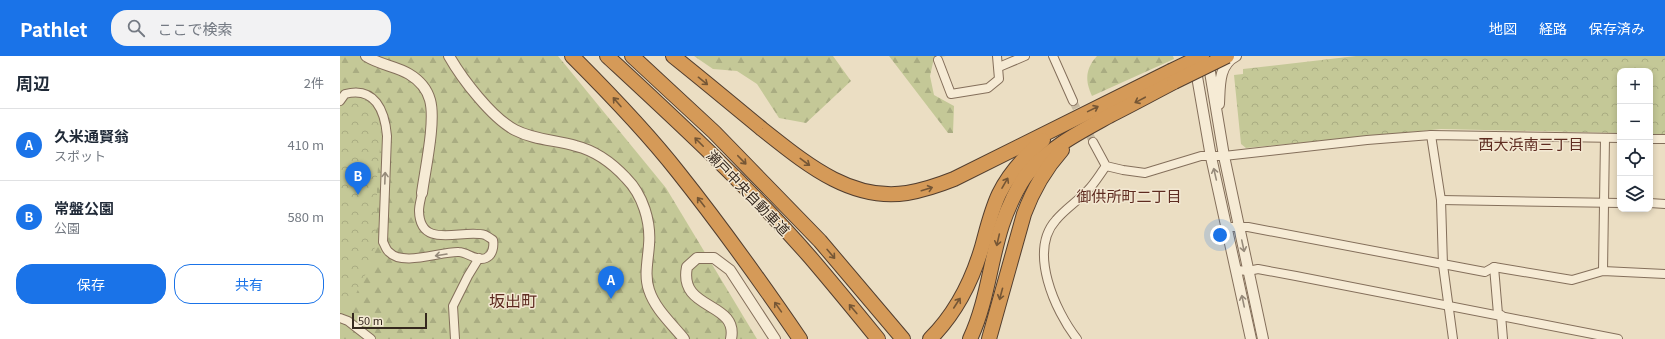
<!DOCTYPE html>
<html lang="ja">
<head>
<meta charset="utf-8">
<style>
	:root { --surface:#fff; --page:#f2f2f3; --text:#1f2937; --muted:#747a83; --line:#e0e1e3; --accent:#1a73e8 }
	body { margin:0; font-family:Georgia,"Noto Sans JP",serif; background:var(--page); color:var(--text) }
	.controls { position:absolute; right:12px; top:12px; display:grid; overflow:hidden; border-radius:8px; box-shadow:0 2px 6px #0003 }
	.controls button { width:36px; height:36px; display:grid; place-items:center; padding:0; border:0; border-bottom:1px solid var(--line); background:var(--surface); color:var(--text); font:20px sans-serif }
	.scale { position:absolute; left:12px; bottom:10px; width:75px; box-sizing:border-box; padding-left:4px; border:2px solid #35281e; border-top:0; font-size:11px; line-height:14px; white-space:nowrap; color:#35281e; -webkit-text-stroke:3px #f3e8d2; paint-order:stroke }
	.you { position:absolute; left:880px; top:179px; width:14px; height:14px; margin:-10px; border:3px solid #fff; border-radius:50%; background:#1a73e8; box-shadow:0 0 0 6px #1a73e833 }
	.badge { display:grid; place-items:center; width:26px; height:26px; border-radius:50%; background:var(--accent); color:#fff; font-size:13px; font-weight:700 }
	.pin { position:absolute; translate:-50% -33px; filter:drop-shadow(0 1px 2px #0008) }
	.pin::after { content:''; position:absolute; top:21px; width:14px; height:12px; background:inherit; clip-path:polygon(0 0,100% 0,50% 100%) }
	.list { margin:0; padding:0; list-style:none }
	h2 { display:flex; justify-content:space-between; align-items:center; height:52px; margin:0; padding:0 16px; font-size:17px }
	h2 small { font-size:13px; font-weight:400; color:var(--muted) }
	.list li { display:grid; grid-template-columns:26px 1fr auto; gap:12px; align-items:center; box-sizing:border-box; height:72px; padding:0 16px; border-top:1px solid var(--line) }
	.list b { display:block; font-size:15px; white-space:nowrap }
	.list p { margin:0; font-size:13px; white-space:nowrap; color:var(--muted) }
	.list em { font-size:13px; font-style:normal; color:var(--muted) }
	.actions { display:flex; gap:8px; padding:12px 16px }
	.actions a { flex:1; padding:9px 0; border:1px solid var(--accent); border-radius:16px; text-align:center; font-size:14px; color:var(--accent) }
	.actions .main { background:var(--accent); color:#fff }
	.icon { flex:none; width:22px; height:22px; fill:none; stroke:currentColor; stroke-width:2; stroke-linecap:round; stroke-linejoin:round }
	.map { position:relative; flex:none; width:1325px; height:283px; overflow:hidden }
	header { display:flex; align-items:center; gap:24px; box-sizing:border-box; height:56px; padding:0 20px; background:var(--accent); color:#fff }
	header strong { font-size:19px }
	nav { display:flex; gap:22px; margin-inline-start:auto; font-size:14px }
	.search { width:280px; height:36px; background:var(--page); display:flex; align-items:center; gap:10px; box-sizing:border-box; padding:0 14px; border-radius:16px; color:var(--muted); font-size:15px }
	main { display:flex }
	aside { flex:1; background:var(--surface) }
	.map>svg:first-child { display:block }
	.forest { fill:url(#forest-firs) }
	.park { fill:url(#park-crowns) }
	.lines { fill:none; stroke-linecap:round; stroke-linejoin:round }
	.minor-tunnel { stroke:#c7baa2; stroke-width:8; stroke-dasharray:8 4; stroke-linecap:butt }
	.minor-casing { stroke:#846f5b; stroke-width:10 }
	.tertiary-casing { stroke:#846f5b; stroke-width:12 }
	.motorway-casing { stroke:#523e2f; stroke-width:16 }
	.minor { stroke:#f6ebd5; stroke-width:8 }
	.tertiary { stroke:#f6ebd5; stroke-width:10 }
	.motorway { stroke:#d59a58; stroke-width:14 }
	.motorway-bridge-casing { stroke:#523e2f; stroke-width:16; stroke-linecap:butt }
	.motorway-bridge { stroke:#d59a58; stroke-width:14 }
	.oneway { stroke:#755635 }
	.oneway2 { stroke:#968a7a }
	.labels { text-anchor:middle; stroke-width:3; stroke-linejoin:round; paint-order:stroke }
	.street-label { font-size:14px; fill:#35281e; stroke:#f3e8d2 }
	.neighbourhood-label { font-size:15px; fill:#5e2b20; stroke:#f3e8d2 }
	.quarter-label { font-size:16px; fill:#5e2b20; stroke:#f3e8d2 }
</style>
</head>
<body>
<header>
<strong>Pathlet</strong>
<div class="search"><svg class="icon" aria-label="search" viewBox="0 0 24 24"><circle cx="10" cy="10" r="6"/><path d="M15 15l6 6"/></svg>ここで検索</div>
<nav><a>地図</a><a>経路</a><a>保存済み</a></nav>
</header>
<main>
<aside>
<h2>周辺<small>2件</small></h2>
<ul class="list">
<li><span class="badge">A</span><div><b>久米通賢翁</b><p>スポット</p></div><em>410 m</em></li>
<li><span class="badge">B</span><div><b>常盤公園</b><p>公園</p></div><em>580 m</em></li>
</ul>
<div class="actions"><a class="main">保存</a><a>共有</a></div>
</aside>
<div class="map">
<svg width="1325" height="283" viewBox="0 0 1325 283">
	<defs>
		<pattern id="forest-firs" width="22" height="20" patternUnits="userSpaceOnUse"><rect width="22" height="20" fill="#c4c897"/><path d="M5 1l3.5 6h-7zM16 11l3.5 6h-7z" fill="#a9ac82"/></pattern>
		<pattern id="park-crowns" width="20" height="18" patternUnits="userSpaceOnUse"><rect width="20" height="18" fill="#c4c897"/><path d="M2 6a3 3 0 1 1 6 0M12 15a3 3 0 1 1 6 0" fill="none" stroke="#a9ac82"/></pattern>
	</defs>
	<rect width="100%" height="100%" fill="#ebdec3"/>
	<g class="forest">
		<polygon points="0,0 218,0 326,132 417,283 0,283"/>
		<polygon points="354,0 493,0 511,25 466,67 439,62 417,28 397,15 373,13"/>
		<polygon points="549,0 606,0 594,2 590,20 594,39 614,50 613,77 608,77"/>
		<path d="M757 0H833L834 3 752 40C745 25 745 13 757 0Z"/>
	</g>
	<g class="park">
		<polygon points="1016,0 1325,0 1325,78 1310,78 1310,15 1280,15 1280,77 1101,73 906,92 901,88 894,19 903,18 903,13"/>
		<polygon points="8,43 27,45 40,59 41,82 37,122 37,156 34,201 9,252 0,251 0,45"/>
	</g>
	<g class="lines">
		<polyline class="minor-tunnel" points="733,45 753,86"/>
		<g class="minor-casing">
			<g id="minor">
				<polyline points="713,0 733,45"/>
				<polyline points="598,4 611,38 648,32 659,23 657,0"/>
				<polyline points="659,11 685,0"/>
				<path d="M0 45 5 38C35 30 45 55 47 80L43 186C45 189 46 194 49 196 63 211 101 195 119 196 127 196 137 206 146 202 153 199 154 190 153 184 150 182 147 180 145 179 123 172 80 195 79 155 79 149 81 143 82 137"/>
				<polyline points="1091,79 1101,144 1103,209 1113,283"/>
				<polyline points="1310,83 1325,83"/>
				<polyline points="753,86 766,110 783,114 805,117 861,100 884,100 1027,84 1091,79 1280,82"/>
				<polyline points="1101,144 1280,147"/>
				<polyline points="1310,147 1325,148"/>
				<polyline points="887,171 908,171 1145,216 1154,211 1232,224 1263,215 1325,218"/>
				<polyline points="1154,211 1158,258"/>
				<polyline points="896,214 908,215 918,213 956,220 1278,283"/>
				<polyline points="1263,215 1265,82"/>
				<polyline points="1161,259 1163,283"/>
				<polyline points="0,262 8,265 31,283"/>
				<polyline points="115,283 113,250 128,220 139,202"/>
				<path d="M737 283C715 255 688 195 716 164 725 153 738 145 748 134 755 127 760 118 766 110"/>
			</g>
		</g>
		<g class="tertiary-casing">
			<g id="tertiary">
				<path d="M26 0C40 9 56 10 69 18 79 24 87 33 90 44 96 65 85 114 82 137"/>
				<path d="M109 0C122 23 152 62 175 74 194 84 216 84 236 90 256 95 273 108 286 122 303 139 311 166 309 189 308 204 304 220 309 234 315 253 332 268 344 283"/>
				<polyline points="868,4 884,100 923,283"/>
				<polyline points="855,9 871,101 911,283"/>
				<path d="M879 48C880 31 878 9 896 0"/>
				<path d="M391 283C399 245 338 255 347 211L357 202H374L390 214 435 283"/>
			</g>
		</g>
		<g class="motorway-casing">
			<g id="motorway">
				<path d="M232 0C269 37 306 75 338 116 381 170 421 226 460 283"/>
				<path d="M267 0C336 64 408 130 470 201 493 228 516 256 538 283"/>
				<polyline points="292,0 374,76 480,185 563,283"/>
				<path d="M333 0C363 24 393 49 422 73 464 106 510 146 567 137 584 134 599 129 614 123L831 15"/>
				<path d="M590 283C615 258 632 225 642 191 647 173 651 155 659 138 669 117 685 100 703 84"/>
				<path d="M630 283C647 247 650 206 662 169 667 154 678 129 688 117 710 91 740 76 769 60 791 49 813 37 834 26"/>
				<path d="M649 283 684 158C693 134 705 113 722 94"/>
			</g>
		</g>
		<use href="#minor" class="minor"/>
		<use href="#tertiary" class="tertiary"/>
		<use href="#motorway" class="motorway"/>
		<g class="motorway-bridge-casing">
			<g id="motorway-bridge">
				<polyline points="831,15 862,0"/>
				<polyline points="834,26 887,0"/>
			</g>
		</g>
		<use href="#motorway-bridge" class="motorway-bridge"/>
	</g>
	<defs><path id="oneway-shaft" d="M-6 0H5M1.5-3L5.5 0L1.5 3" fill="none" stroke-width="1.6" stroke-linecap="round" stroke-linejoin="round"/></defs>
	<g class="oneway">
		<use href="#oneway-shaft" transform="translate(363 25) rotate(39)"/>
		<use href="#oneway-shaft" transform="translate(800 44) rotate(152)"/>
		<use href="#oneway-shaft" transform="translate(277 46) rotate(-131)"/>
		<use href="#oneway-shaft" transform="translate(753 53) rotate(-26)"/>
		<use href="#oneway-shaft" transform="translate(359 86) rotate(-135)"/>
		<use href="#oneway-shaft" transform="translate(402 104) rotate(46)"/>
		<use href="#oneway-shaft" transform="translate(465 106) rotate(37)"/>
		<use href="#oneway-shaft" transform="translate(665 127) rotate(-60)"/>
		<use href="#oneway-shaft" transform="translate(587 133) rotate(-17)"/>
		<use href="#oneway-shaft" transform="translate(361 146) rotate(-128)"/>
		<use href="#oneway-shaft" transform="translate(658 184) rotate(103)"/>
		<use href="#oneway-shaft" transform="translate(491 198) rotate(50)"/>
		<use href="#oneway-shaft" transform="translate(661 238) rotate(105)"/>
		<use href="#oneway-shaft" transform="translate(617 247) rotate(-57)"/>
		<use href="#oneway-shaft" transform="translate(438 251) rotate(-125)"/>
		<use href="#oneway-shaft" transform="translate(513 253) rotate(-130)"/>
	</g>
	<g class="oneway2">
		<use href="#oneway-shaft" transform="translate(875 118) rotate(-103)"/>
		<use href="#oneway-shaft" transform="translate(45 122) rotate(-88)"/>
		<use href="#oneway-shaft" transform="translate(903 190) rotate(78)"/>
		<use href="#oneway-shaft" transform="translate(101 199) rotate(171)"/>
		<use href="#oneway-shaft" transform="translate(903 245) rotate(-102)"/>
	</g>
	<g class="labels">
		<g class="street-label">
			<text transform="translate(408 137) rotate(46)" y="5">瀬戸中央自動車道</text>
		</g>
		<g class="neighbourhood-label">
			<text x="1191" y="94">西大浜南三丁目</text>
			<text x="789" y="146">御供所町二丁目</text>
		</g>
		<g class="quarter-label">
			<text x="173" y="251">坂出町</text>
		</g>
	</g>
</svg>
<div class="controls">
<button>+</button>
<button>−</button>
<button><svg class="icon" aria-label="locate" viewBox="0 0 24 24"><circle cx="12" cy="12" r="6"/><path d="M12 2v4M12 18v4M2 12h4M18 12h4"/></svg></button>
<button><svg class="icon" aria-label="layers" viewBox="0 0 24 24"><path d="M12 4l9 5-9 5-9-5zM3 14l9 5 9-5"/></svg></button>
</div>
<div class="scale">50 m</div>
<div class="you"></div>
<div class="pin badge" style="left:271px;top:243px">A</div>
<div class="pin badge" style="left:18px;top:139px">B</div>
</div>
</main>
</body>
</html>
